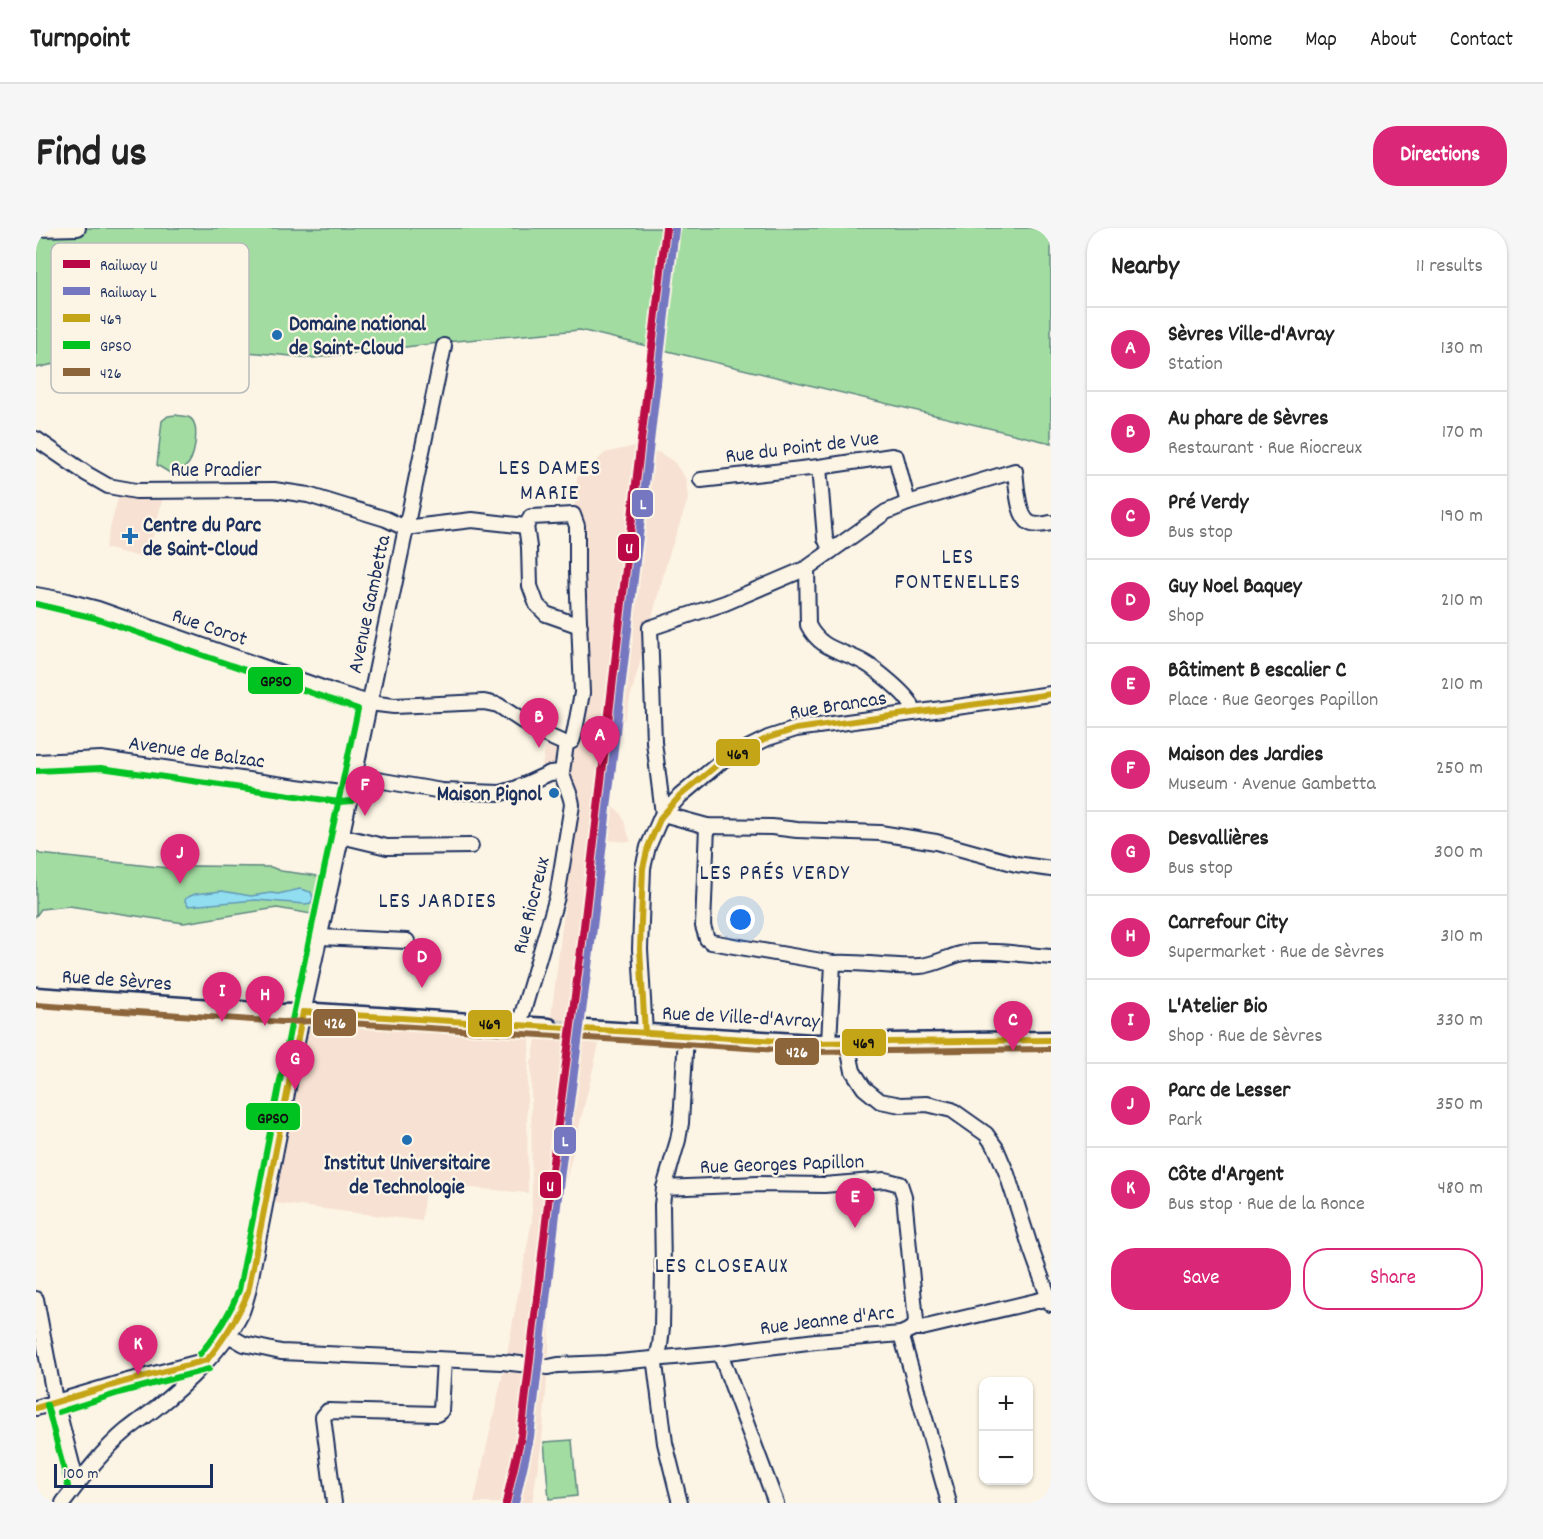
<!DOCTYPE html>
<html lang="en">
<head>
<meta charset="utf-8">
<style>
	:root { --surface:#fff; --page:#f6f6f6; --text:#222; --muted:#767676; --line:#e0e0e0; --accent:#db2777 }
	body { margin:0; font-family:Dekko,sans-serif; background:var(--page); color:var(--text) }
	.controls { position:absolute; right:18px; bottom:18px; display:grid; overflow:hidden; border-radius:12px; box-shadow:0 2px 4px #0004 }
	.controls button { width:54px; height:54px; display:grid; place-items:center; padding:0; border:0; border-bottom:2px solid var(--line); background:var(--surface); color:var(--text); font:30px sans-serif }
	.scale { position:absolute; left:18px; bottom:15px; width:159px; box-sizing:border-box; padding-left:6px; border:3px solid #1b2f5e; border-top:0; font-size:16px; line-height:21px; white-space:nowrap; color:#1b2f5e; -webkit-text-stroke:4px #fcf5e5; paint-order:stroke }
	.you { position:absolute; left:705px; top:692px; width:21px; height:21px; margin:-15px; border:4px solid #fff; border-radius:50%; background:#1a73e8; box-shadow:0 0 0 9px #1a73e833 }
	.badge { display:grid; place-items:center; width:39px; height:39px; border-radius:50%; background:var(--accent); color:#fff; font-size:20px; font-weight:700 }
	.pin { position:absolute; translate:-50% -50px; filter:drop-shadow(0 2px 3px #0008) }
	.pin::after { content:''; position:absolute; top:32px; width:21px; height:18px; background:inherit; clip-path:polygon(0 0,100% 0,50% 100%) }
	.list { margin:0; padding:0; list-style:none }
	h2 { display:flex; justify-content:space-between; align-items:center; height:78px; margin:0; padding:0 24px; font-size:26px }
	h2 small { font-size:20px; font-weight:400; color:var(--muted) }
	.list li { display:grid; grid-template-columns:39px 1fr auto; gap:18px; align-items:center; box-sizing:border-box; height:84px; padding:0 24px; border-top:2px solid var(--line) }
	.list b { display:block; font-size:22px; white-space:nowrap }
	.list p { margin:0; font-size:20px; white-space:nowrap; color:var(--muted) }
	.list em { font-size:20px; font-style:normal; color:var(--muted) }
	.actions { display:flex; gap:12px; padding:18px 24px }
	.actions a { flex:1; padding:14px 0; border:2px solid var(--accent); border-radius:24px; text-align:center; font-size:21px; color:var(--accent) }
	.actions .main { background:var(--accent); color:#fff }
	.map { position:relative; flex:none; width:1015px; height:1275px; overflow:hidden; border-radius:24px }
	header { display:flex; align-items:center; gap:36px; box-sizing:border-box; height:84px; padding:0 30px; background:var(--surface); border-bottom:2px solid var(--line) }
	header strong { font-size:28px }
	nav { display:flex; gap:33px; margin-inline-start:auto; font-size:21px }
	.intro { display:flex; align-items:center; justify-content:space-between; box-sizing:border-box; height:144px; padding:0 36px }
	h1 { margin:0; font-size:42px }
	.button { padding:15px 27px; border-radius:24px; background:var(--accent); color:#fff; font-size:21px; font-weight:700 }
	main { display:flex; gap:36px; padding:0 36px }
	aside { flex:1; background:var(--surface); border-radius:24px; box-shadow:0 2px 4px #0004 }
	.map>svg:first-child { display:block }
	.built { fill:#f7e1d2 }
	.green { fill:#a2dca1; stroke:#5e8680; stroke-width:1.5 }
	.water { fill:#91def1; stroke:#6298b6; stroke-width:1.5 }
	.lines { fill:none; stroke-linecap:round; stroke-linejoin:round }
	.major-tunnel { stroke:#cfcdca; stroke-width:16; stroke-dasharray:16 8; stroke-linecap:butt }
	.minor-casing { stroke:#1b2f5e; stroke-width:18 }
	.major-casing { stroke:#1b2f5e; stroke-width:21 }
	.minor { stroke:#fcf5e5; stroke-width:14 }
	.major { stroke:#fcf5e5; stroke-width:16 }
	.bus-1-casing { stroke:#fcf5e5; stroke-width:10 }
	.bus-2-casing { stroke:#fcf5e5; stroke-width:10 }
	.bus-3-casing { stroke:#fcf5e5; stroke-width:10 }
	.bus-1 { stroke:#c5a518; stroke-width:6 }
	.bus-2 { stroke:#00c221; stroke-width:6 }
	.bus-3 { stroke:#8d653a; stroke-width:6 }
	.rail-1-casing { stroke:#fcf5e5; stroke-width:12 }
	.rail-2-casing { stroke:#fcf5e5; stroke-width:12 }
	.rail-1 { stroke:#b90845; stroke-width:8 }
	.rail-2 { stroke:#7577c0; stroke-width:8 }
	.poi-dot { fill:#1f6fb2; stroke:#fcf5e5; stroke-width:2 }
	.labels { text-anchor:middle; stroke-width:4.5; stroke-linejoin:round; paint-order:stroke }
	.poi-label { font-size:21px; font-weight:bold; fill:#1b2f5e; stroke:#fcf5e5; text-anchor:start }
	.street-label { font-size:21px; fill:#1b2f5e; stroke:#fcf5e5 }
	.neighbourhood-label { font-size:22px; letter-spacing:1.5px; fill:#1b2f5e; stroke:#fcf5e5 }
	.key { fill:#fcf5e5; stroke:#b8babc; stroke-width:1.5 }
	.key-label { font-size:16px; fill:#1b2f5e }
	.line-badge { stroke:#fcf5e5; stroke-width:2 }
	.badge-label { font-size:16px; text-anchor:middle; font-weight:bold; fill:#fff }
	.pale-badge-label { font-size:16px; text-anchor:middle; font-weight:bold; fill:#111 }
</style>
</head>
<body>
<header>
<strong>Turnpoint</strong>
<nav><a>Home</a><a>Map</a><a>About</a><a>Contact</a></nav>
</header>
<div class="intro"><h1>Find us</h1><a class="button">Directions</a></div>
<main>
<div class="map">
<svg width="1015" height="1275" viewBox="0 0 1015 1275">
	<rect width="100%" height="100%" fill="#fcf5e5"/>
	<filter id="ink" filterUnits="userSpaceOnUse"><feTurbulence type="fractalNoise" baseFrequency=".0167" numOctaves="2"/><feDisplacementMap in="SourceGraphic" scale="12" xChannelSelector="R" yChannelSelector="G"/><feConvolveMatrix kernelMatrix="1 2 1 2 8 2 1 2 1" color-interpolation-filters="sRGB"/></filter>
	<g filter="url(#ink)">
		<g class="built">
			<polygon points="599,218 624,225 638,234 650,251 652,271 632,330 588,493 582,492 574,577 584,584 588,593 595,614 568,612 549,810 564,812 518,1003 512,1139 506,1213 496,1275 438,1275 469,1136 496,992 495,834 497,831 500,810 502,806 513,806 542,570 542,564 540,560 503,551 512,508 536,513 549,460 538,284 541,250 569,225"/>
			<polygon points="83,266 127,269 111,331 69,320"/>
			<polygon points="278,794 495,808 493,824 491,868 492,965 389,956 386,993 239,975 272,798"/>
		</g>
		<g class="green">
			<polygon points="0,0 1015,0 1015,215 544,102 420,113 277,130 112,115 0,140"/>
			<path d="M140 187C144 188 150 188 154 190 164 196 159 226 153 235 149 240 144 244 139 248L121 237 126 193 132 188Z"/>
			<polygon points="0,623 4,626 132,640 162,638 235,639 245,643 289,649 281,687 241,680 148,695 33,678 5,681 0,688"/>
			<polygon points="536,1212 541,1268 513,1271 508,1214"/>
		</g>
		<polygon class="water" points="264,661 275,664 277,670 275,675 269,676 220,672 152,678 149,673 150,670 159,666 186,663 215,668 235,665 242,666"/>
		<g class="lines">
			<polyline class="major-tunnel" points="513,799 549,801"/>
			<g class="minor-casing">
				<g id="minor">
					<polyline points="0,1 42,0"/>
					<polyline points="0,211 51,246 72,258 100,263 238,262 272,267 350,291 369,300"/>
					<polyline points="783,239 789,310 795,323"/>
					<polyline points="665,252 783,239 856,228 860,229 872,275"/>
					<polyline points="490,298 493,319 494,358 501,377 510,386 544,398"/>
					<polyline points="369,300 436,292 490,298"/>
					<path d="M771 340 772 397C785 423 807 422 829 435 841 442 869 465 875 476 877 480 877 481 877 485"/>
					<polyline points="0,367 27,372 62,381 298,464 333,475 358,478 448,474 462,477 503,504 530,516"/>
					<polyline points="0,534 65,531 304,565 315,564"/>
					<polyline points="318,548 406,563 465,565 479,561 514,545 526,544"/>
					<path d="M627 586 618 514 614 400 689 375 771 340 850 284 872 275 972 245 979 243C981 257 981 291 996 296 1002 298 1009 296 1015 295"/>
					<polyline points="627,586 671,598 736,599 761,602 844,605 900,614 980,636 1015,641"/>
					<path d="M671 598 667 698 671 711 675 714 797 735C826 733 854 740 884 738 899 737 913 728 928 725 952 721 990 727 1015 729"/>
					<polyline points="305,608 351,619 435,618"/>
					<polyline points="284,709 371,713"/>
					<path d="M483 797 521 669 536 577C535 564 527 555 526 544L530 516 536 513 538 507 546 465 541 344V298L537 287 495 289 490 298"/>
					<polyline points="609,805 604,721 607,640 612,619 625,589 644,568 687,532 732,510 760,501 1015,466"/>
					<polyline points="793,815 797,735"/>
					<polyline points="814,815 814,829 817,843 828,860 844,873 865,877 891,876 916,882 950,906 960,920 971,946 995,1021 1015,1076"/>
					<polyline points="628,960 722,956 788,957 849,952 864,956 868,968 880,1093 878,1100"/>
					<polyline points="0,1071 18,1167 41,1256"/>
					<polyline points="865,1106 913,1275"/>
					<polyline points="192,1107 208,1116 245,1124 466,1134 512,1139 522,1137 571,1135 684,1125 780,1113 865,1106 878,1100 886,1100 1013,1070"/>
					<polyline points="684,1125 740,1275"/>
					<polyline points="0,1180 84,1155 171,1132"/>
					<path d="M27 1275C46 1250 66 1223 90 1203 100 1195 110 1188 119 1181 149 1157 188 1120 205 1086 208 1079 210 1071 212 1064L264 799 315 564 408 118"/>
					<polyline points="298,1275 287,1189 292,1183 401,1186 405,1183 408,1132"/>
					<polyline points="644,1275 629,1215 619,1136 624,1118 626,1099 627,1043 626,977 628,960 642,912 645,895 650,807"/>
				</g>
			</g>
			<g class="major-casing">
				<g id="major">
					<polyline points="0,768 247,785 280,784 513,799"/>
					<polyline points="549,801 776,815 1015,812"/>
				</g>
			</g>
			<use href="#minor" class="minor"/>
			<use href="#major" class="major"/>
			<g class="bus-1-casing">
				<g id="bus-1">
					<polyline points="267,784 776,815 1015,812"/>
					<polyline points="609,805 604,721 607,640 612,619 625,589 644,568 687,532 732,510 760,501 1015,466"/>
					<path d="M171 1132C188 1111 202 1090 212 1064L267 784"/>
					<polyline points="0,1180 84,1155 171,1132"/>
				</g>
			</g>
			<g class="bus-2-casing">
				<g id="bus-2">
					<path d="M0 376 59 390 322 481 255 797 203 1062C194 1086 181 1106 164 1126"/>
					<polyline points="0,543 65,540 303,574 316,573"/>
					<polyline points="11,1177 32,1258"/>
					<polyline points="23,1184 86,1164 173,1141"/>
				</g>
			</g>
			<g class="bus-3-casing">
				<polyline id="bus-3" points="0,777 246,794 280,793 775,824 1015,821"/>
			</g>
			<use href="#bus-1" class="bus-1"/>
			<use href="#bus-2" class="bus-2"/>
			<use href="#bus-3" class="bus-3"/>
			<g class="rail-1-casing">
				<polyline id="rail-1" points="470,1275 485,1208 516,942 547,707 630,0"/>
			</g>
			<g class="rail-2-casing">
				<polyline id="rail-2" points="479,1275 494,1209 525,943 556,708 639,1"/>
			</g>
			<use href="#rail-1" class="rail-1"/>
			<use href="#rail-2" class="rail-2"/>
		</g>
	</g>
	<g class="poi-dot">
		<circle cx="241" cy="107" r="6"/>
		<path d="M91 299h6v6h6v6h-6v6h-6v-6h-6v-6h6z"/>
		<circle cx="518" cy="565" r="6"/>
		<circle cx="371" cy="912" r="6"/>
	</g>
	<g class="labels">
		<g class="poi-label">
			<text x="253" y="102">Domaine national<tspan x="253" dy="24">de Saint-Cloud</tspan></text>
			<text x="107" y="303">Centre du Parc<tspan x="107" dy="24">de Saint-Cloud</tspan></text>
			<text x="506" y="572" text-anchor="end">Maison Pignol</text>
			<text x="371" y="941" text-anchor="middle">Institut Universitaire<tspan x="371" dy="24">de Technologie</tspan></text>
		</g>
		<g class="street-label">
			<text transform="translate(766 218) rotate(-7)" y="7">Rue du Point de Vue</text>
			<text x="180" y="248">Rue Pradier</text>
			<text transform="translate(332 376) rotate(-78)" y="7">Avenue Gambetta</text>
			<text transform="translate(174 398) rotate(19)" y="7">Rue Corot</text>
			<text transform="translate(802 476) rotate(-9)" y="7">Rue Brancas</text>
			<text transform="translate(161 523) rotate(8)" y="7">Avenue de Balzac</text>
			<text transform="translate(494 677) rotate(-76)" y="7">Rue Riocreux</text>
			<text transform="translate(81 751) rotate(4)" y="7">Rue de Sèvres</text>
			<text transform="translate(705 788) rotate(3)" y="7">Rue de Ville-d'Avray</text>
			<text transform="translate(746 935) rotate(-2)" y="7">Rue Georges Papillon</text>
			<text transform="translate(791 1091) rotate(-7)" y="7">Rue Jeanne d'Arc</text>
		</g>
		<g class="neighbourhood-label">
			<text x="514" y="246">LES DAMES<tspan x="514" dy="25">MARIE</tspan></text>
			<text x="922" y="335">LES<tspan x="922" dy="25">FONTENELLES</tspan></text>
			<text x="739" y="651">LES PRÉS VERDY</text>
			<text x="402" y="679">LES JARDIES</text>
			<text x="686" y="1044">LES CLOSEAUX</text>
		</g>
	</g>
	<rect x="15" y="15" width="198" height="150" rx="9" class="key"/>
	<rect x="27" y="32" width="27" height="8" fill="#b90845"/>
	<rect x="27" y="59" width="27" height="8" fill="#7577c0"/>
	<rect x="27" y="86" width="27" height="8" fill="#c5a518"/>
	<rect x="27" y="113" width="27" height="8" fill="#00c221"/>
	<rect x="27" y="140" width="27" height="8" fill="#8d653a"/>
	<g class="key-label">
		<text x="64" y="42">Railway U</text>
		<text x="64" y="69">Railway L</text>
		<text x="64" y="96">469</text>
		<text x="64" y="123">GPSO</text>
		<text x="64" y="150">426</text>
	</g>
	<g class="line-badge">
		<rect x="595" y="261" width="23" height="29" rx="6" fill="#7577c0"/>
		<rect x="581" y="305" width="23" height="29" rx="6" fill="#b90845"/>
		<rect x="211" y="438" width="57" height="29" rx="6" fill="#00c221"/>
		<rect x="679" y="510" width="46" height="29" rx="6" fill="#c5a518"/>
		<rect x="276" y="780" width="45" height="29" rx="6" fill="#8d653a"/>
		<rect x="431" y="781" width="46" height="29" rx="6" fill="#c5a518"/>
		<rect x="805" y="800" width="46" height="29" rx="6" fill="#c5a518"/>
		<rect x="738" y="809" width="46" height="29" rx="6" fill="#8d653a"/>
		<rect x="209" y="874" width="56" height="29" rx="6" fill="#00c221"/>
		<rect x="517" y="898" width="24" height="29" rx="6" fill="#7577c0"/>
		<rect x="503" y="943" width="23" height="28" rx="6" fill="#b90845"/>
	</g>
	<g class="badge-label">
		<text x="607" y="281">L</text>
		<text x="593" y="325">U</text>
		<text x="299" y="800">426</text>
		<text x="761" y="829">426</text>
		<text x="529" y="918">L</text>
		<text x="514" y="963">U</text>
	</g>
	<g class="pale-badge-label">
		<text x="240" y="458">GPSO</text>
		<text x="702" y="531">469</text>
		<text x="454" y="801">469</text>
		<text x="828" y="820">469</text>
		<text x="237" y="895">GPSO</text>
	</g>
</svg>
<div class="controls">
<button>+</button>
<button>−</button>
</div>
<div class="scale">100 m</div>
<div class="you"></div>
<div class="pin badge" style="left:564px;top:538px">A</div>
<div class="pin badge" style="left:503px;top:520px">B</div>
<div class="pin badge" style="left:977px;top:823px">C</div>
<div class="pin badge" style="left:386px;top:760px">D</div>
<div class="pin badge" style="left:819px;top:1000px">E</div>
<div class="pin badge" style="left:329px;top:588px">F</div>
<div class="pin badge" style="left:259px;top:862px">G</div>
<div class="pin badge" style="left:229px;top:798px">H</div>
<div class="pin badge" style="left:186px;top:794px">I</div>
<div class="pin badge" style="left:144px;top:656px">J</div>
<div class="pin badge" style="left:102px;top:1147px">K</div>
</div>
<aside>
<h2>Nearby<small>11 results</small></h2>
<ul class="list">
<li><span class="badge">A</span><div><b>Sèvres Ville-d'Avray</b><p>Station</p></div><em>130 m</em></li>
<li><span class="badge">B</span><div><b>Au phare de Sèvres</b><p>Restaurant · Rue Riocreux</p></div><em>170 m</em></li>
<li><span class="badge">C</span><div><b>Pré Verdy</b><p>Bus stop</p></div><em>190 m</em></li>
<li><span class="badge">D</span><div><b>Guy Noel Baquey</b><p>Shop</p></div><em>210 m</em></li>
<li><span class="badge">E</span><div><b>Bâtiment B escalier C</b><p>Place · Rue Georges Papillon</p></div><em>210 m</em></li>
<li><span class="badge">F</span><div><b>Maison des Jardies</b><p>Museum · Avenue Gambetta</p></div><em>250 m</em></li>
<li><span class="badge">G</span><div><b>Desvallières</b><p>Bus stop</p></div><em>300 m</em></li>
<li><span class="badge">H</span><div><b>Carrefour City</b><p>Supermarket · Rue de Sèvres</p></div><em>310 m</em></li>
<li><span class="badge">I</span><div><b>L'Atelier Bio</b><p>Shop · Rue de Sèvres</p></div><em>330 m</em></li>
<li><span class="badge">J</span><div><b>Parc de Lesser</b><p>Park</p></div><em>350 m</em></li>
<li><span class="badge">K</span><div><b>Côte d'Argent</b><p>Bus stop · Rue de la Ronce</p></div><em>480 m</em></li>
</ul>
<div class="actions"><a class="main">Save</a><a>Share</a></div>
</aside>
</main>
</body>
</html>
